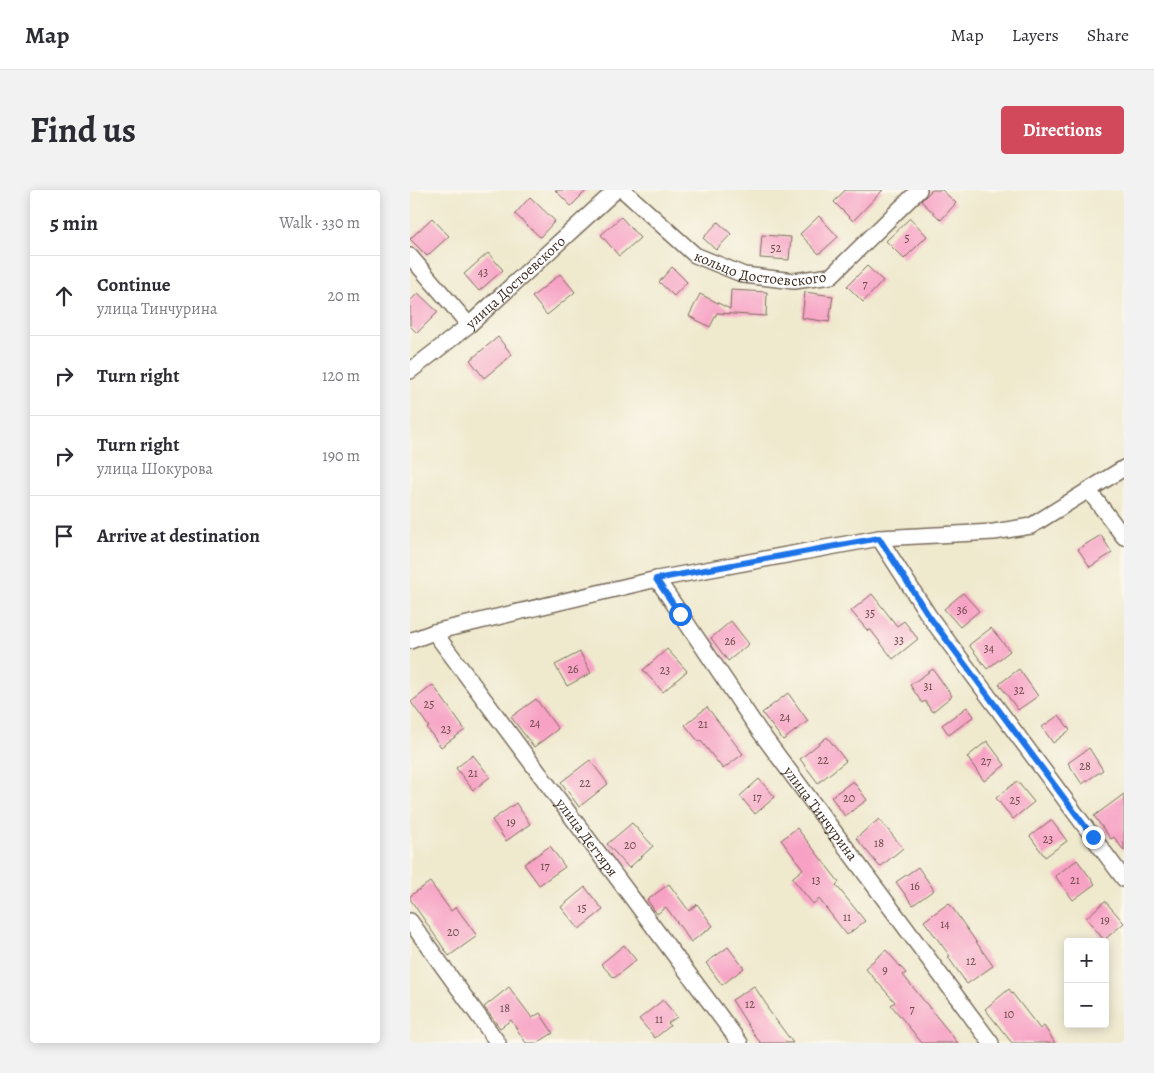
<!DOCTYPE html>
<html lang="en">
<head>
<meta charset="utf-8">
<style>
	:root { --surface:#fff; --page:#f2f2f3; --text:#2b2b33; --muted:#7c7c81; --line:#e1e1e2; --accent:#d1495b }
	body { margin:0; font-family:Alegreya,serif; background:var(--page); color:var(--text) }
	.controls { position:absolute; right:15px; bottom:15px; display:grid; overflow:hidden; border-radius:5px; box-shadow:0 2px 12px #0003 }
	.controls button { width:45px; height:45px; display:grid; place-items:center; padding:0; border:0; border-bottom:1px solid var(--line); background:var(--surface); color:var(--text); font:25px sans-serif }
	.stop { position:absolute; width:15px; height:15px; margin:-11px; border:4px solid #1a73e8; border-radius:50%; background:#fff }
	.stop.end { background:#1a73e8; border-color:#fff; box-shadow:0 1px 5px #0008 }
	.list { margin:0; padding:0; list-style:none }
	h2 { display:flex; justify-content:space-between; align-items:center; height:65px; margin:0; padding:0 20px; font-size:21px }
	h2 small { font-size:16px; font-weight:400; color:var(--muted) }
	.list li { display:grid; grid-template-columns:32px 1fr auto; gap:15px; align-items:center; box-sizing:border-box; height:80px; padding:0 20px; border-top:1px solid var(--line) }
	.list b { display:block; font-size:19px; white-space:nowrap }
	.list p { margin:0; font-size:16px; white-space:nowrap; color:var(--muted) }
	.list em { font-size:16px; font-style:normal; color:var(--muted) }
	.icon { flex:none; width:28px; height:28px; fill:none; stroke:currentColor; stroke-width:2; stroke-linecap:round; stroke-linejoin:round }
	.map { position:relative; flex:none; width:714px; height:853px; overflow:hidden; border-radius:5px }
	header { display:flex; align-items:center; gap:30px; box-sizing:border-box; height:70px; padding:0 25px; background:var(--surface); border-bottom:1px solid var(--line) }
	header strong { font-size:24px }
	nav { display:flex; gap:28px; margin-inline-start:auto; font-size:18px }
	.intro { display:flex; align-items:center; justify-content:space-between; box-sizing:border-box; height:120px; padding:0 30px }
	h1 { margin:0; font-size:35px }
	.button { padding:12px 22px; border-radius:5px; background:var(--accent); color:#fff; font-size:18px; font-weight:700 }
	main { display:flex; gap:30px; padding:0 30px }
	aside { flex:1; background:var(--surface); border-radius:5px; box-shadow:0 2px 12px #0003 }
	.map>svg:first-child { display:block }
	.building { fill:#f7a2c4 }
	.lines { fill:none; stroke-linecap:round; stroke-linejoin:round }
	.street-casing { stroke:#7a6d5c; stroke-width:18 }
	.street { stroke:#fff; stroke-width:15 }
	.route { stroke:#1a73e8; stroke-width:6 }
	.labels { text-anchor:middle; stroke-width:4.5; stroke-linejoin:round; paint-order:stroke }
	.number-label { font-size:12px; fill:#6a4848 }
	.street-label { font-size:15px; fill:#3b2a1e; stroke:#fbf7ec }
</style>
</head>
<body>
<header>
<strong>Map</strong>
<nav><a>Map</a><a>Layers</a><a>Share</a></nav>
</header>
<div class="intro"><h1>Find us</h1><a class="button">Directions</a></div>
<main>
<aside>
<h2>5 min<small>Walk · 330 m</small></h2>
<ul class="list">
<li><svg class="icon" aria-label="ahead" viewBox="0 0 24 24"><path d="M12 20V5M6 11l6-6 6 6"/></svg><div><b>Continue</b><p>улица Тинчурина</p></div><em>20 m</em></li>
<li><svg class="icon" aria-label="right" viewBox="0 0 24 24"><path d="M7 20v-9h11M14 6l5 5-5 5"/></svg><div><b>Turn right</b></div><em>120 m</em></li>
<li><svg class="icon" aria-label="right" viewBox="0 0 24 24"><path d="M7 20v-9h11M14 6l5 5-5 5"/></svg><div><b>Turn right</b><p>улица Шокурова</p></div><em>190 m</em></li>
<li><svg class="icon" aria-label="arrive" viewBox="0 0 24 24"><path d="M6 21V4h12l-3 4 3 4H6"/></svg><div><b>Arrive at destination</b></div></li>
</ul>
</aside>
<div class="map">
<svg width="714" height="853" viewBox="0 0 714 853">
	<rect width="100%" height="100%" fill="#fbf7ec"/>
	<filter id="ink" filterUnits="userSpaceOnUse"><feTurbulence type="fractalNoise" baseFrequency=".02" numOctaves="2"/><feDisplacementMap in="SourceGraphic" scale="10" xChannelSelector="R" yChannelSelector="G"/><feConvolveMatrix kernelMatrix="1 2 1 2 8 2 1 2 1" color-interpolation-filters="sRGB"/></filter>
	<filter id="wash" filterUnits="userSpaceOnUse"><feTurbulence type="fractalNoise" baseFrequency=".0096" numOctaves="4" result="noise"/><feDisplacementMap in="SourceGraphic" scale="20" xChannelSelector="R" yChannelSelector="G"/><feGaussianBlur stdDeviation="1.12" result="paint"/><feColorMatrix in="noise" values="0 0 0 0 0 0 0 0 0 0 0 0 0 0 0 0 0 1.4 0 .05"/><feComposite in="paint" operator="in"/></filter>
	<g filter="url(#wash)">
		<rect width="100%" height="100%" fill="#efe9ce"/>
		<g id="blocks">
			<g class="building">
				<polygon points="145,0 177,0 161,16"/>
				<polygon points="435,0 473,0 443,31 424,12"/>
				<polygon points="522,0 532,0 546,13 531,30 511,11"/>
				<polygon points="120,7 145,31 130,47 105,24"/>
				<polygon points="409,26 428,47 409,64 390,44"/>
				<polygon points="211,27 230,48 209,66 191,45"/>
				<polygon points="22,28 39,46 17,66 0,49"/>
				<polygon points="500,28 517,46 494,69 476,51"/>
				<polygon points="308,32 321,44 306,60 293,48"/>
				<polygon points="352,45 381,47 379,70 350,68"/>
				<polygon points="78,63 93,80 69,101 54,84"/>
				<polygon points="457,76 473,91 453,112 437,96"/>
				<polygon points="262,77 277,92 264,106 249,92"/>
				<polygon points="150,84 165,102 137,125 122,107"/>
				<polygon points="321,100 357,102 356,126 307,123 300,137 279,126 290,104 320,119"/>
				<polygon points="395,102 423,106 419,132 392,128"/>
				<polygon points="8,103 28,122 7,143 0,136 0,111"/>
				<polygon points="88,147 102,165 74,188 60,170"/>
				<polygon points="691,345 702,363 680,377 668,359"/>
				<polygon points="553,403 569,421 550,437 534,419"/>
				<polygon points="462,404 487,436 494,431 508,449 483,469 460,439 458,441 441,421"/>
				<polygon points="321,431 339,454 318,471 301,448"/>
				<polygon points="581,438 600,461 577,479 559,455"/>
				<polygon points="257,459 277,481 253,502 233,480"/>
				<polygon points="170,462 181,483 157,496 145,475"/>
				<polygon points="523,479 542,506 522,522 515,511 512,513 500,495"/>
				<polygon points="609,479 628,506 608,520 589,494"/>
				<polygon points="23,495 55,540 31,557 17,538 19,537 1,512"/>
				<polygon points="378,503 398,531 373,550 352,523"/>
				<polygon points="126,509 148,539 124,557 101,527"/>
				<polygon points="297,517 333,564 313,579 291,551 289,552 275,535"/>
				<polygon points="557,517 564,526 539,545 532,535"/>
				<polygon points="649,525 660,540 643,553 632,537"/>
				<polygon points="417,547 436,571 408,593 390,569"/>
				<polygon points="577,551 595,575 574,591 557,567"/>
				<polygon points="679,558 693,580 672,594 658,573"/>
				<polygon points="63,565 80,587 63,600 46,578"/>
				<polygon points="180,570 198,594 169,617 151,592"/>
				<polygon points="349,589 365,607 345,624 330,606"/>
				<polygon points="443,591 457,610 435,626 421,607"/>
				<polygon points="607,591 624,612 603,629 586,608"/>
				<polygon points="714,604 714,661 704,647 701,649 684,626"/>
				<polygon points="106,613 120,634 96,651 82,630"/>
				<polygon points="469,629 493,658 470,677 446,648"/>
				<polygon points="641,630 657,651 635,667 620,646"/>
				<polygon points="222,633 243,656 219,678 197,654"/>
				<polygon points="387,638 429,692 426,695 455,731 437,745 409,709 403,714 382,688 393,679 371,650"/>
				<polygon points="140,656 155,677 129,695 114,674"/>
				<polygon points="667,670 685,694 663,710 645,686"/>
				<polygon points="508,677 524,700 503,715 486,692"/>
				<polygon points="20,692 41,721 46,717 67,746 39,766 0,709 0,706"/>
				<polygon points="259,694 279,721 287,714 303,736 281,752 256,717 247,724 237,710"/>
				<polygon points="175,697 193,720 169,739 151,717"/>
				<polygon points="695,711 714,733 694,750 676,728"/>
				<polygon points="539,713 583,776 557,794 538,767 540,766 514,731"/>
				<polygon points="214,755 226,770 204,788 191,774"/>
				<polygon points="318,757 334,778 312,795 296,773"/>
				<polygon points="476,760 496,783 493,785 548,853 512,853 481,815 485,812 455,778"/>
				<polygon points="344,796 358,817 357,818 383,853 351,853 345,846 322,810"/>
				<polygon points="99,797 122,828 130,823 143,843 127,853 116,853 101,830 90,838 74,817"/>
				<polygon points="599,799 630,839 634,836 645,853 602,853 575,819"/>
				<polygon points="253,810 267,827 258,833 260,836 245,848 229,829"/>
			</g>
		</g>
	</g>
	<g filter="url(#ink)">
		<use href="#blocks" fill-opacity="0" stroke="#7a6d5c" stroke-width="1"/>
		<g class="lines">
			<g class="street-casing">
				<g id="street">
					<path id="s1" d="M213 0 285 65 334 85 384 91 421 86 509 0"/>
					<polyline points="0,66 59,135"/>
					<path id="s2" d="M0 181 59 135 206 0"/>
					<polyline points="679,301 714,347"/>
					<polyline points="469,348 519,426 714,689"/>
					<path id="s3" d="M247 389 348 539 581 853"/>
					<path id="s4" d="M24 442 330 853"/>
					<polyline points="0,451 24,442 247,389 469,348 584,342 621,336 714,278"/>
					<polyline points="0,731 88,853"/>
				</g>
			</g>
			<use href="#street" class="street"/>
		</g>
	</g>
	<g class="lines" filter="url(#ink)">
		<polyline class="route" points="270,424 246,389 469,348 519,426 683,647"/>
	</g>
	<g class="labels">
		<g class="number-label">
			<text x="497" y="52">5</text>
			<text x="366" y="62">52</text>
			<text x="73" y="86">43</text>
			<text x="455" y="98">7</text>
			<text x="552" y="424">36</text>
			<text x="460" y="427">35</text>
			<text x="489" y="454">33</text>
			<text x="320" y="455">26</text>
			<text x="579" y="462">34</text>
			<text x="163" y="483">26</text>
			<text x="255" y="484">23</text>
			<text x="518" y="500">31</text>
			<text x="609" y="504">32</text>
			<text x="19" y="518">25</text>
			<text x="375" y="531">24</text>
			<text x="125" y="537">24</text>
			<text x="293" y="538">21</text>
			<text x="36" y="543">23</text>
			<text x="413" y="574">22</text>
			<text x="576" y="575">27</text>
			<text x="675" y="580">28</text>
			<text x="63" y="587">21</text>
			<text x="175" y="597">22</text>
			<text x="347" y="611">17</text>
			<text x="439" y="612">20</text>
			<text x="605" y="614">25</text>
			<text x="101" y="636">19</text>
			<text x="638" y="653">23</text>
			<text x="469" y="657">18</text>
			<text x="220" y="659">20</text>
			<text x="135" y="680">17</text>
			<text x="406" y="694">13</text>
			<text x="665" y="694">21</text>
			<text x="505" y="700">16</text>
			<text x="172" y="722">15</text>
			<text x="437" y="731">11</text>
			<text x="695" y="734">19</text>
			<text x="535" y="738">14</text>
			<text x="43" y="746">20</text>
			<text x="561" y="775">12</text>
			<text x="475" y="784">9</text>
			<text x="340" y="818">12</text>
			<text x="95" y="822">18</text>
			<text x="502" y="823">7</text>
			<text x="599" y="828">10</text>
			<text x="249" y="833">11</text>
		</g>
		<g class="street-label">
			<text dy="5" stroke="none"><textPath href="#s1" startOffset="165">кольцо Достоевского</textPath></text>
			<text dy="5" stroke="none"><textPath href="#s2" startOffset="138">улица Достоевского</textPath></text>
			<text dy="5" stroke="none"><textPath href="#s3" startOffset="286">улица Тинчурина</textPath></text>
			<text dy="5" stroke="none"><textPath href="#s4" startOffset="256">улица Дегтяря</textPath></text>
		</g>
	</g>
</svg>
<div class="controls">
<button>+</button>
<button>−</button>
</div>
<div class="stop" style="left:270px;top:424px"></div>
<div class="stop end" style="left:683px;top:647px"></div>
</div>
</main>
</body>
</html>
